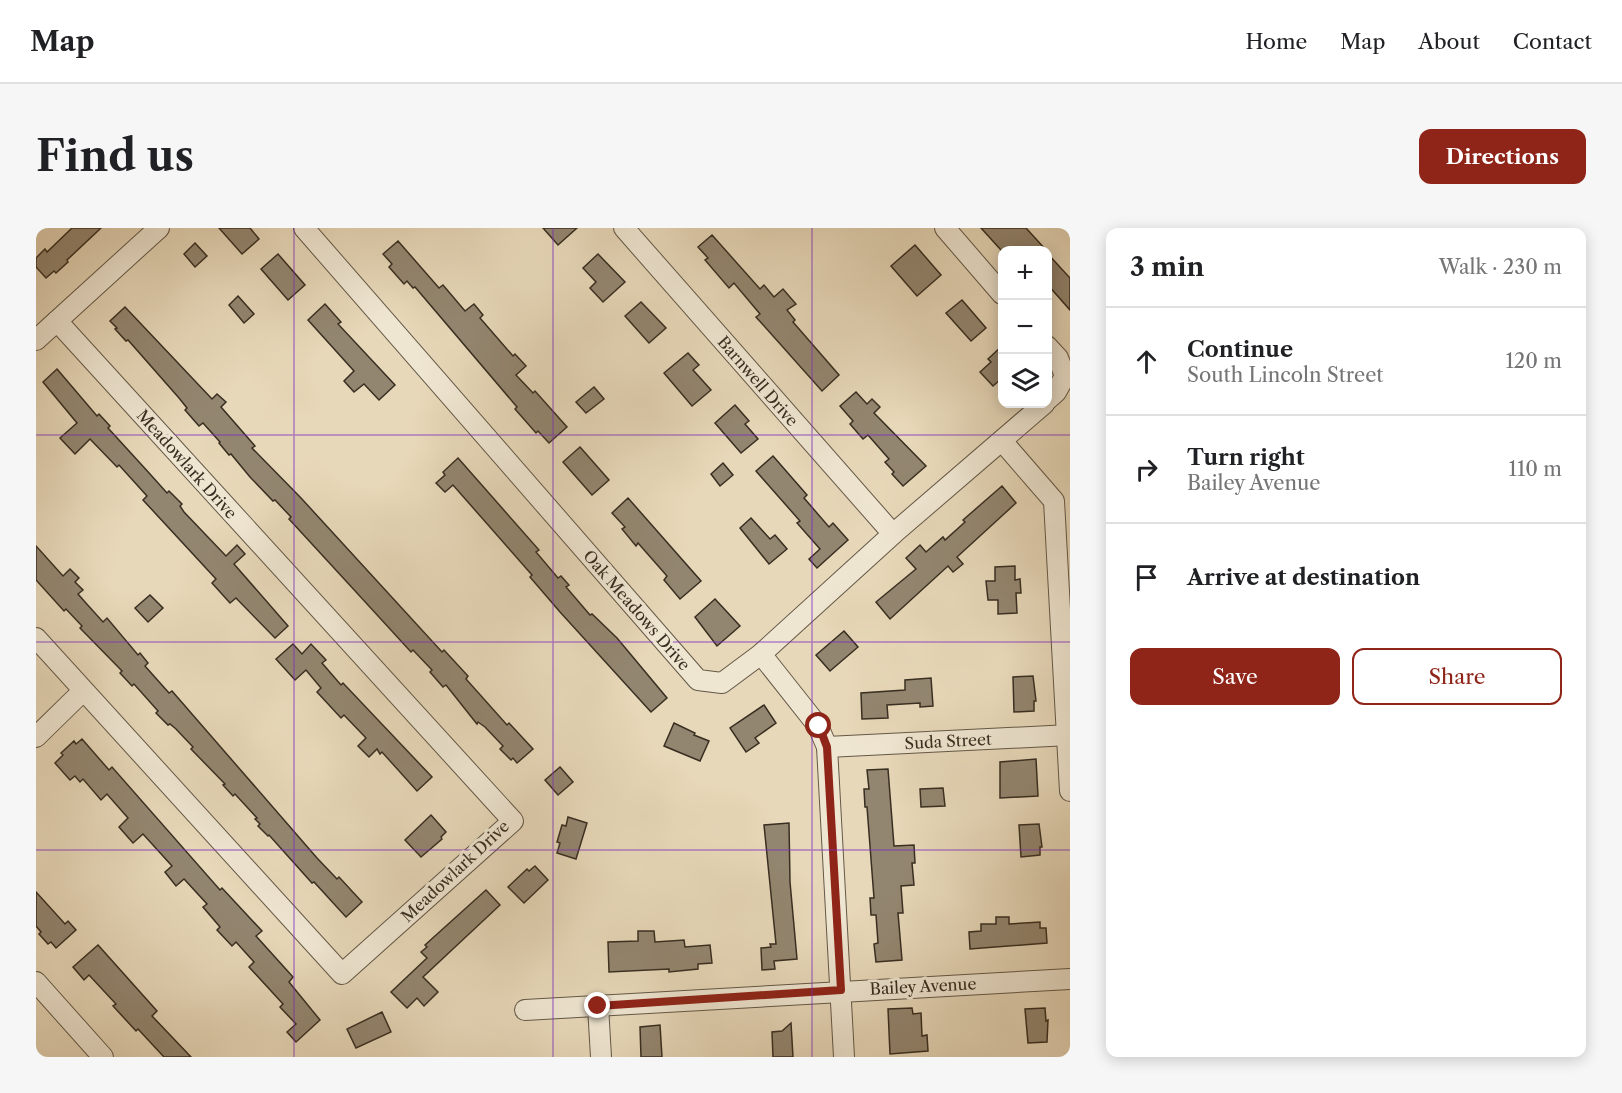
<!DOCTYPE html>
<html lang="en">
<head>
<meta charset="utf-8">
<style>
	:root { --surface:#fff; --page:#f6f6f6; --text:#202124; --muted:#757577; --line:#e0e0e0; --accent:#8f2418 }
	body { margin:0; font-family:"Libre Caslon Text",serif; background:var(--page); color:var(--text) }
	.controls { position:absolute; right:18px; top:18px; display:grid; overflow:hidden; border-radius:12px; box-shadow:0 3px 15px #0003 }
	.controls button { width:54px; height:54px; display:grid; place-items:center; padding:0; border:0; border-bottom:2px solid var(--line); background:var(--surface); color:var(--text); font:30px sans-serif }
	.stop { position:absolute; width:18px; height:18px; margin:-14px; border:4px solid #8f2418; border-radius:50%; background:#fff }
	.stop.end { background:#8f2418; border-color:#fff; box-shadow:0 2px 6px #0008 }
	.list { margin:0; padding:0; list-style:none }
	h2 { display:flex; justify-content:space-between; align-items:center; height:78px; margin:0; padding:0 24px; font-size:26px }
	h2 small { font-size:20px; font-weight:400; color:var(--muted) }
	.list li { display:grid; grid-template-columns:39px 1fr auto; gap:18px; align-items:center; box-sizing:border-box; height:108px; padding:0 24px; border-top:2px solid var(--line) }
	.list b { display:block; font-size:22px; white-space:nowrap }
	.list p { margin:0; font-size:20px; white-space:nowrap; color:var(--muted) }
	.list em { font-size:20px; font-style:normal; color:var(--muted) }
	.actions { display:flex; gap:12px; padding:18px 24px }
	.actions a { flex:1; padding:14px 0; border:2px solid var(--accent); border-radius:12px; text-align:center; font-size:21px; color:var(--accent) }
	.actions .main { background:var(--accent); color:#fff }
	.icon { flex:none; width:33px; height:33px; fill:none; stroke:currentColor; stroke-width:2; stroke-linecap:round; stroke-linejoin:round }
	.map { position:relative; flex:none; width:1034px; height:829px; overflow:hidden; border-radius:12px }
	header { display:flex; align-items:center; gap:36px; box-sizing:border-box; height:84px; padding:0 30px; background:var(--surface); border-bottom:2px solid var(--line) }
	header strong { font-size:28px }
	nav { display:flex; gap:33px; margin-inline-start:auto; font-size:21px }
	.intro { display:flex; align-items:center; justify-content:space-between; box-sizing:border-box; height:144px; padding:0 36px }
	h1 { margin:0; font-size:42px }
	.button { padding:15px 27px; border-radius:12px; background:var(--accent); color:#fff; font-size:21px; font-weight:700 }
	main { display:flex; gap:36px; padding:0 36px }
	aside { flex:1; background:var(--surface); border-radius:12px; box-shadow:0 3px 15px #0003 }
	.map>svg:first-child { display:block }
	.building { fill:#938670; stroke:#382e21; stroke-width:1.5 }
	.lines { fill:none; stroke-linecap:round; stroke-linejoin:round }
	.minor-casing { stroke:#645847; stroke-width:22 }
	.minor { stroke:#efe6d2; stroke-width:20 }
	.route { stroke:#8f2418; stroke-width:8 }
	.grid { fill:none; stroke:#7b2cbf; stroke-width:1.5; stroke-opacity:0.55 }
	.labels { text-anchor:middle; stroke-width:6; stroke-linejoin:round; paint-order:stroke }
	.street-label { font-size:16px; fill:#382e21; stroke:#efe6d2 }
</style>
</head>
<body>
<header>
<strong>Map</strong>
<nav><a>Home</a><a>Map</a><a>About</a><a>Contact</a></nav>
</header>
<div class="intro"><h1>Find us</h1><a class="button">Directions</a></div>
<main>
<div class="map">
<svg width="1034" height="829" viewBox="0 0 1034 829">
	<rect width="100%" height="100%" fill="#e7d8b9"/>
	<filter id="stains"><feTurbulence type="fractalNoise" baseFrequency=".00333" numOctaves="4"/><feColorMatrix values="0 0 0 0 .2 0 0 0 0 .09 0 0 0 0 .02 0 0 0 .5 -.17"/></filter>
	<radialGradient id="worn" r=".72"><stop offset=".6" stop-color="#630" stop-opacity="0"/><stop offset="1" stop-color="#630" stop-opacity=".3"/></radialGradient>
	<g class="building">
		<polygon points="36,0 65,0 31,32 32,34 20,45 18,43 10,50 0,39 0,30 9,21 11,24"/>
		<polygon points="183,0 214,0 223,11 206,26"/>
		<polygon points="507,0 541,0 522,17"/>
		<polygon points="945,0 990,0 1010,22 965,22"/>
		<polygon points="676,7 724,61 728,57 738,69 747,61 760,76 751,82 759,92 757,94 803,147 786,163 720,89 724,86 698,55 693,60 669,32 672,30 662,19"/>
		<polygon points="362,13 403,60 407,57 429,83 438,76 447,87 444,90 477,128 479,126 490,138 480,147 497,165 499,163 531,199 513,215 502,203 500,205 479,181 481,179 379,59 377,60 371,53 368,56 353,39 356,36 347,26"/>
		<polygon points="159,15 171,28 159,39 148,26"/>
		<polygon points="879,17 905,47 881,68 855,38"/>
		<polygon points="1011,25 1034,50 1034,82 1011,56"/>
		<polygon points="242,26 269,57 252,72 225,41"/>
		<polygon points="562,26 589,54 567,74 554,60 560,54 547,40"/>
		<polygon points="202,68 218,86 208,95 193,77"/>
		<polygon points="926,72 950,100 935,113 910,85"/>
		<polygon points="605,74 630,100 613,115 589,88"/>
		<polygon points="289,76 305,94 302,96 359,157 343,172 328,156 318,164 308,153 318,143 272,92"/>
		<polygon points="89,79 176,171 181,166 190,174 185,179 219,218 216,220 265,270 406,424 408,422 432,448 430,451 471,497 473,495 497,521 481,535 477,530 475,532 464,521 467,518 449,499 442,494 441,496 410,457 407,459 394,444 396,442 377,422 375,424 321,365 253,291 255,289 239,272 237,273 214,249 195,226 193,227 183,215 184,214 167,195 163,198 149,182 151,180 143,170 92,112 90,113 79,101 81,100 74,93"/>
		<polygon points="966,118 966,150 957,158 944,144 955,134 952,131"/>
		<polygon points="652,125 663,137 657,142 675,162 656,178 628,145"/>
		<polygon points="21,141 61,188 63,186 74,198 72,200 114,246 131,265 133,263 146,276 144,278 148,284 190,328 201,317 209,326 198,336 252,398 239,410 200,370 194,375 176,355 180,351 107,272 111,268 83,237 81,239 54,211 39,226 24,210 41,195 7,154"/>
		<polygon points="558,159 568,171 550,185 540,174"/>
		<polygon points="820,164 831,176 836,171 844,179 838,185 890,238 867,258 856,246 858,244 849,234 853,231 832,207 827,211 814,196 817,193 804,178"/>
		<polygon points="699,177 713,193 709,196 722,211 705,225 679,195"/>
		<polygon points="544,219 573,252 556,267 527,234"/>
		<polygon points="737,228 771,267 768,270 793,299 797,295 812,312 781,340 773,331 784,321 761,295 764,293 720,243"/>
		<polygon points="422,230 503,322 500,324 522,350 525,348 533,357 530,359 554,387 556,386 581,410 631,470 615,484 524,384 494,349 496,347 417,257 409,264 400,255 409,247 407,244"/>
		<polygon points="687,235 697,247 684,258 675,246"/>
		<polygon points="966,258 980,275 921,329 927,336 917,344 912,338 854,391 840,374 880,341 870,330 884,317 890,324 907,309 909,312 929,294 927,292"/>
		<polygon points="592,270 665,353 644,371 628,352 631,348 602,315 600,318 586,301 589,299 576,285"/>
		<polygon points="715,290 734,311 739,307 751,321 733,336 704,300"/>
		<polygon points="0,318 27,348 34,341 43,350 39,354 47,362 42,366 49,374 67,394 71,390 102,427 104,425 112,435 109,438 133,465 136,463 281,630 301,651 303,649 326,674 310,689 278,654 276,655 233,607 232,608 222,598 224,596 219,591 221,590 199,566 197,568 187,557 189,556 155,521 157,519 140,501 134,496 132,497 120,485 122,483 98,456 96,458 84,445 86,443 44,400 46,398 30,381 28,383 0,352"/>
		<polygon points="979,338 979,352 984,351 985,365 980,365 981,385 962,386 962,372 952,372 950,353 959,353 959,339"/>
		<polygon points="114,367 127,380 112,394 99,380"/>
		<polygon points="679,371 704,398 681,418 659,389"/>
		<polygon points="808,403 822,419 794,443 780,427"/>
		<polygon points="257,416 266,426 275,416 290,432 286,435 305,457 307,455 396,549 381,563 346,524 344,526 341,521 333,529 322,518 330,510 308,487 305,490 281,464 285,460 270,442 259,452 240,431"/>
		<polygon points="997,448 1000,473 998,473 998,483 978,484 977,449"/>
		<polygon points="895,450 897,478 884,479 884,475 851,477 852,490 826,491 825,465 869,462 869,452"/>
		<polygon points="728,477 740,495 719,510 723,515 710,524 694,500"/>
		<polygon points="638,495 659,505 658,507 673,513 664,533 628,518"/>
		<polygon points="46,511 73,542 76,539 184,662 186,660 226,703 220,708 257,749 253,754 284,792 260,814 251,804 260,796 244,779 247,776 213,739 218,734 200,714 196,718 181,702 184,699 167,679 171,676 149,652 148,651 140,658 129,644 136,638 107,606 97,615 83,599 92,590 71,566 65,572 47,551 44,554 39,548 34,552 19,535 27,527 25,525 38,513 40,516"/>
		<polygon points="1000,531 1002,568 964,570 964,534"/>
		<polygon points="524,539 537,554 522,567 509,552"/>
		<polygon points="852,541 858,618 878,617 879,635 876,635 878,657 865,658 867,685 862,685 866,732 840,734 838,716 842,715 840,687 835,687 834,670 838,670 831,579 829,579 828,561 833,561 831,542"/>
		<polygon points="907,560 909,578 885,579 884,561"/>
		<polygon points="395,587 410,604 405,609 406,611 385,629 369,612"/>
		<polygon points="532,589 551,595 540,631 521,625 524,615 521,614 526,597 530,598"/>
		<polygon points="753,595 754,654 761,731 738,733 739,741 726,742 725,720 735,719 734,716 740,716 728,597"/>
		<polygon points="1003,596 1006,619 1004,619 1004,627 985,629 983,597"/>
		<polygon points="499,638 512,652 488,675 472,659 491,641 493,643"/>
		<polygon points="450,662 464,677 387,749 402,764 388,778 381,770 371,780 355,764 391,730 385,724 391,719 389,717"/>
		<polygon points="0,664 29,696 32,693 40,702 20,720 15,714 12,716 3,706 5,704 0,698"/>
		<polygon points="960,689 973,689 973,696 1004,694 1004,700 1010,700 1011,715 934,721 933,704 945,703 945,696 960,696"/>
		<polygon points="602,703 618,703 619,714 648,712 649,719 674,717 676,735 662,736 662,741 633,744 633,741 573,744 572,714 602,713"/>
		<polygon points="62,717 121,783 116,788 155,829 128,829 102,801 100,803 77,778 80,776 53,747 48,752 37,739"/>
		<polygon points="876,780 877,786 885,785 886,808 891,807 892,823 854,826 852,781"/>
		<polygon points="1009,780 1010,793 1012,792 1011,814 992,815 989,781"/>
		<polygon points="346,784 355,804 320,820 311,801"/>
		<polygon points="755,795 757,829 737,829 736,804 746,803"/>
		<polygon points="624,797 626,829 605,829 604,799"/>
	</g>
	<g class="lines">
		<g class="minor-casing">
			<g id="minor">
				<polyline points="268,0 662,452 686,455 725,426 857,306 1008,176"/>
				<polyline points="588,0 857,306"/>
				<polyline points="909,0 966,66"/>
				<polyline points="0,112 123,0"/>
				<polyline points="1011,118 1022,130 1029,148 1020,164 1011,172"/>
				<polyline points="966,213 1018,273 1034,563"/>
				<polyline points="0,410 306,746 477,593 21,93"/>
				<polyline points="725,426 782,498 791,519 808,829"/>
				<polyline points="0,509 47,463"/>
				<polyline points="791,519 1034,507"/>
				<polyline points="0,754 67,829"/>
				<polyline points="562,778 565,829"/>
				<polyline points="489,782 1034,751"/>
			</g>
		</g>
		<use href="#minor" class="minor"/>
	</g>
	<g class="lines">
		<polyline class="route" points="562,778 805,762 791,519 783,498"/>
	</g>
	<path class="grid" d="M258 0V829M517 0V829M776 0V829M0 207H1034M0 414H1034M0 622H1034"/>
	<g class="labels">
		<g class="street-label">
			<text transform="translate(722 153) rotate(49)" y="6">Barnwell Drive</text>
			<text transform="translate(151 236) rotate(48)" y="6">Meadowlark Drive</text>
			<text transform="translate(601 382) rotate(49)" y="6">Oak Meadows Drive</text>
			<text transform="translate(912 513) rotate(-3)" y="6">Suda Street</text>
			<text transform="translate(419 643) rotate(-43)" y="6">Meadowlark Drive</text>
			<text transform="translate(887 758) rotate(-3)" y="6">Bailey Avenue</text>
		</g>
	</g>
	<rect width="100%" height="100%" filter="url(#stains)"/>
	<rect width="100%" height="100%" fill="url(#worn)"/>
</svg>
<div class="controls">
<button>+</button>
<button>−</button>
<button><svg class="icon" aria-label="layers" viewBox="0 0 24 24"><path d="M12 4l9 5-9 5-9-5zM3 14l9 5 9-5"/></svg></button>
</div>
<div class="stop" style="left:783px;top:498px"></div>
<div class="stop end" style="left:562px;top:778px"></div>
</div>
<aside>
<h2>3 min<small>Walk · 230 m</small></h2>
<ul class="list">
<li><svg class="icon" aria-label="ahead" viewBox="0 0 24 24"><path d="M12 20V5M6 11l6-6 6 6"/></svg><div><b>Continue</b><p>South Lincoln Street</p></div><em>120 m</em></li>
<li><svg class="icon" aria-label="right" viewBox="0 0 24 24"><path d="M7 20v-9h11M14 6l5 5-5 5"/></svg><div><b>Turn right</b><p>Bailey Avenue</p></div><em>110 m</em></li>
<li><svg class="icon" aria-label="arrive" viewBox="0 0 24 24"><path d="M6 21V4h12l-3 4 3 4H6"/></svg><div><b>Arrive at destination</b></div></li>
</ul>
<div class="actions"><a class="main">Save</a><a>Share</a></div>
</aside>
</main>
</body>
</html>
